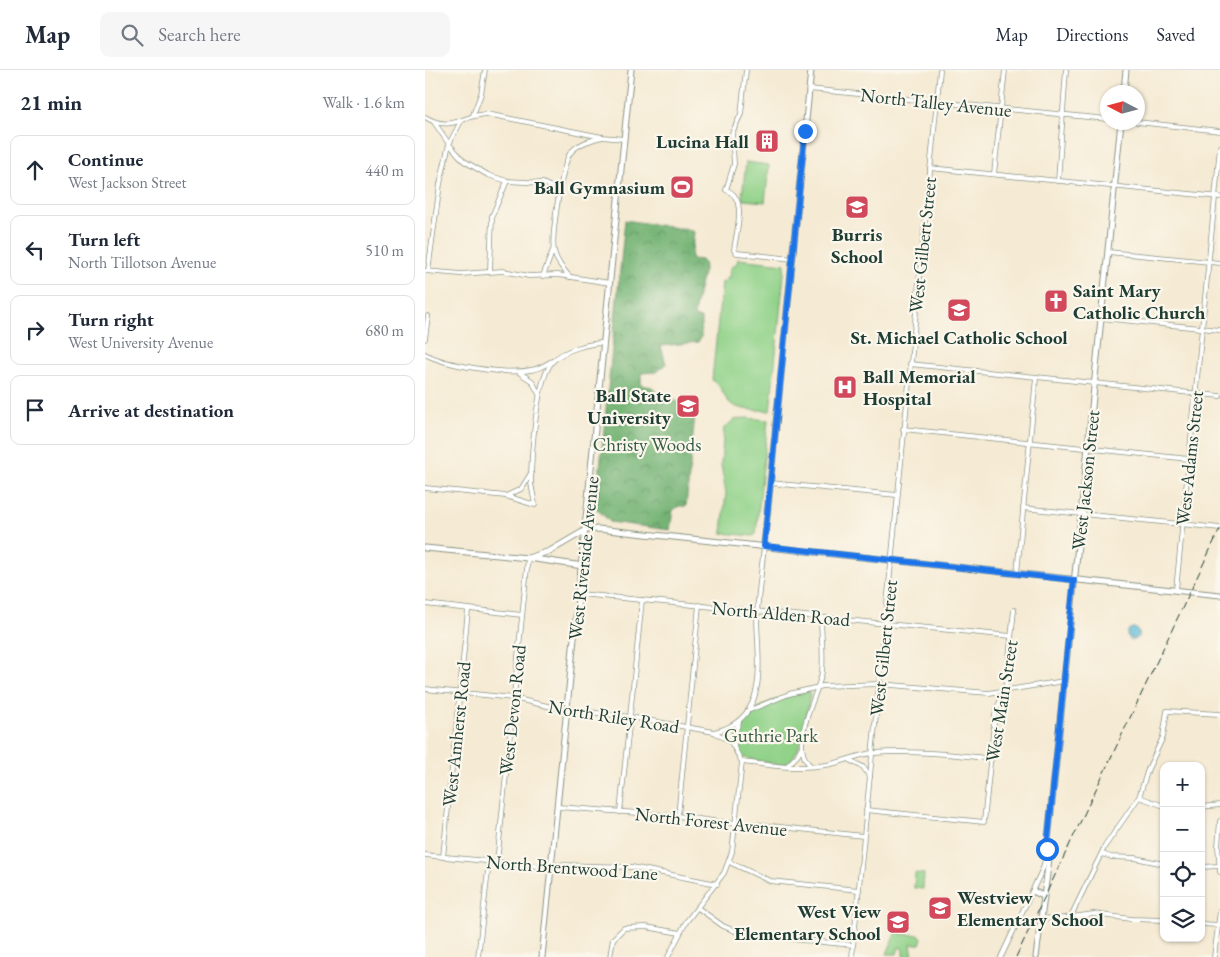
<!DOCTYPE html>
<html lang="en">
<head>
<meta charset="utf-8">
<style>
	:root { --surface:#fff; --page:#f6f6f7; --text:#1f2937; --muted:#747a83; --line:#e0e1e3 }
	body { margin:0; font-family:"EB Garamond",serif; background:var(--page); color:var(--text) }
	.controls { position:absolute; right:15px; bottom:15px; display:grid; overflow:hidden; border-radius:10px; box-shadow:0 1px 4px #0004 }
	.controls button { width:45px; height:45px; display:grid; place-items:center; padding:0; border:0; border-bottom:1px solid var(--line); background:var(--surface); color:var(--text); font:25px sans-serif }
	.compass { position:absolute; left:675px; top:15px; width:45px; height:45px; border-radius:50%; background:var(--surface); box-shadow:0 1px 4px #0004; rotate:276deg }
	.stop { position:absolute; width:15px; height:15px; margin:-11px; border:4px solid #1a73e8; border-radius:50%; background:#fff }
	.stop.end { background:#1a73e8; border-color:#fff; box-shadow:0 1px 5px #0008 }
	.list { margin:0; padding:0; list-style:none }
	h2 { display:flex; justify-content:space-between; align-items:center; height:65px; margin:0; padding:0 20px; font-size:21px }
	h2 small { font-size:16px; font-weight:400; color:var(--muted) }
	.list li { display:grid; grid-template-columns:32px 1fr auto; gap:15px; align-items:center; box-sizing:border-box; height:70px; margin:0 10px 10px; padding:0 10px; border:1px solid var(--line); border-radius:10px }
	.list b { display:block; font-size:19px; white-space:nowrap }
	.list p { margin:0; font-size:16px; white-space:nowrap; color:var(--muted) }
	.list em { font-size:16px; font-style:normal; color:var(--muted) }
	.icon { flex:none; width:28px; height:28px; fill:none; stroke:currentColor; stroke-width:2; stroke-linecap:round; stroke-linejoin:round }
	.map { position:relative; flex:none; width:795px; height:887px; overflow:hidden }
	header { display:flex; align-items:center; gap:30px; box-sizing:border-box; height:70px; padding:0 25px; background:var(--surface); border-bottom:1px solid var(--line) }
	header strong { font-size:24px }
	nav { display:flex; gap:28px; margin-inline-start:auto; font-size:18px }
	.search { width:350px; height:45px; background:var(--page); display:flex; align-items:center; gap:12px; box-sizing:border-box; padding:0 18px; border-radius:10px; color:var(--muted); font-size:19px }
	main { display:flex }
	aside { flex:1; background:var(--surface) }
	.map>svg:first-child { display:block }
	.forest { fill:url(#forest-crowns); stroke:#4a7854 }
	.park { fill:#91d289; stroke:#58885e }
	.water { fill:url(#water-waves); stroke:#3c7b85 }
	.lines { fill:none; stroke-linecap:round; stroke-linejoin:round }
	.street-casing { stroke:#8a9484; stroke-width:5.5 }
	.secondary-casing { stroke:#8a9484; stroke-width:7 }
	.street { stroke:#fff; stroke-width:4 }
	.secondary { stroke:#fff; stroke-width:5 }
	.rail { stroke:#1f3d34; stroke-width:1; stroke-dasharray:8 4; stroke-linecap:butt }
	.route { stroke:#1a73e8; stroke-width:6 }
	.labels { text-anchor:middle; stroke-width:4.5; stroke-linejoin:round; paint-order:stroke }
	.street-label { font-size:19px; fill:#1f3d34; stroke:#fbf7ec }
	.poi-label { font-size:19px; font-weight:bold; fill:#1f3d34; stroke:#fbf7ec; text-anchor:end }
	.park-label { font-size:19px; fill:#365b45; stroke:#fbf7ec }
</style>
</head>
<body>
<header>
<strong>Map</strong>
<div class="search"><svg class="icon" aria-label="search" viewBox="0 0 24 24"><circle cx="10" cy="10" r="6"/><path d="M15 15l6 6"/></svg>Search here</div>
<nav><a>Map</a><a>Directions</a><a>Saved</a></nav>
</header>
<main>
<aside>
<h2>21 min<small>Walk · 1.6 km</small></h2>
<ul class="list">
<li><svg class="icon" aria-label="ahead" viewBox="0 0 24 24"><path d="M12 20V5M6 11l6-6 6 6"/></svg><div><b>Continue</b><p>West Jackson Street</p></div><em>440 m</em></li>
<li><svg class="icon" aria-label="left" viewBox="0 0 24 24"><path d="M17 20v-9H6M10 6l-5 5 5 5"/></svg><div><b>Turn left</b><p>North Tillotson Avenue</p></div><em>510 m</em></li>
<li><svg class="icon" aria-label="right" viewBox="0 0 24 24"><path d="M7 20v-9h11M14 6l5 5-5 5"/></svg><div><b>Turn right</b><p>West University Avenue</p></div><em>680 m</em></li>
<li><svg class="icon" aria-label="arrive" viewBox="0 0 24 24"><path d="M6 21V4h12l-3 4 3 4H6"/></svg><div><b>Arrive at destination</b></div></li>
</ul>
</aside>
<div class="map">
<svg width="795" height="887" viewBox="0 0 795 887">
	<defs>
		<pattern id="forest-crowns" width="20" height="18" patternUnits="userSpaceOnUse" patternTransform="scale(1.25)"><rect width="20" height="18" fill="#74b475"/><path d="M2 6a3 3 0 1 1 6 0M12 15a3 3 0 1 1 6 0" fill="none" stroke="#5f9461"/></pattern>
		<pattern id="water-waves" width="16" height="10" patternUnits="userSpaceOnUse" patternTransform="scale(1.25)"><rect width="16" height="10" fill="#58b9d6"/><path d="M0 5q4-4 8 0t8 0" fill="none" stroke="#4898ae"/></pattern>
	</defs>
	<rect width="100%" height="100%" fill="#fbf7ec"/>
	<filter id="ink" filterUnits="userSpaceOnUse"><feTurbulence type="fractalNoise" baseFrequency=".02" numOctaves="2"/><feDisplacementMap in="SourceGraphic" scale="10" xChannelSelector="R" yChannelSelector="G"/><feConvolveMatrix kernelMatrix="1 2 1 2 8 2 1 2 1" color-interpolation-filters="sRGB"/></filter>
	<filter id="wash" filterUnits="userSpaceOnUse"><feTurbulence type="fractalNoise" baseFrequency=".0096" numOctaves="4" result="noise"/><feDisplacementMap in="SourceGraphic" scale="20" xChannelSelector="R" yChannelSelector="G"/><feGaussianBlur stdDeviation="1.12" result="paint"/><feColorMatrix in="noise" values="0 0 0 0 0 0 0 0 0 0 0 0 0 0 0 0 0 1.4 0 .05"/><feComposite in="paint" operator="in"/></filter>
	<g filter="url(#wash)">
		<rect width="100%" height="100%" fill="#f5ead3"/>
		<path class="forest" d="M200 150 265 160 269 162 266 189 276 190 280 195C276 213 271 229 269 247L276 248V267L273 272 236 276 241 294 232 302 216 303V315L227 317 238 331 247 329 257 334 271 335 261 436H254L248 440 245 460 185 452 171 438Z"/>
		<g class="park">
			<polygon points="321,92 344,95 340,132 319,130 317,127"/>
			<path d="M313 189 360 194 345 341C333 339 311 342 303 331 297 322 296 316 287 310L297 212H300L301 207 304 208 305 198 312 193Z"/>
			<polygon points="320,348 343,350 331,464 328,466 297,463 301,423 296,395 299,358 309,350"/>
			<path d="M384 621 385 626C381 644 378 694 355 695L315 687C297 648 352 624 384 621Z"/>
			<polygon points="490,803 499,804 498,819 489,818"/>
			<polygon points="473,856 476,857 475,864 495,865 497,868 495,874 486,874 488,887 478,886 478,879 474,877 472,884 462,884"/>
		</g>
		<circle class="water" cx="708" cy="564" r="6"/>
	</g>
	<g filter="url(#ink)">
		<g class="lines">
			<g class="street-casing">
				<g id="street">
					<path d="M321 0 316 44 307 63 309 94 301 120C323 127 311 162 309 180L312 183 368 189"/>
					<polyline points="384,19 682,49"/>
					<polyline points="48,45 56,24 60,0"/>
					<path d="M0 47C28 63 36 45 62 44L177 67 199 69"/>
					<polyline points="712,52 795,61"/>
					<polyline points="35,53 24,74 39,91 63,105 82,111 118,113 135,121"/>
					<polyline points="505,98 795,127"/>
					<polyline points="569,104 580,0"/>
					<polyline points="633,111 641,0"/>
					<polyline points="683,182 795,193"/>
					<polyline points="0,201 36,204 78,201 104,206 133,205 185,213"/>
					<polyline points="3,201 15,114 24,74 9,52"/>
					<polyline points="65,201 67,146 82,111"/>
					<polyline points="118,206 128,180"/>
					<path d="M145 207C138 199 131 191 129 181 126 167 137 92 146 82 154 73 167 70 177 67"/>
					<polyline points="677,248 795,260"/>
					<polyline points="0,269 3,246"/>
					<path d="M0 284C22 296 81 305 106 300 114 299 120 295 127 291"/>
					<polyline points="485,294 795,326"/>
					<polyline points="95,303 107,311 114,324"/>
					<polyline points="478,359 764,389"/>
					<polyline points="345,413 472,425"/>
					<path d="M0 418 81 426 110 435C109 428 107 420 106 413 106 388 111 306 129 290 140 280 164 273 179 273"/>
					<polyline points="81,426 96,419 106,403"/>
					<polyline points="598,438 795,458"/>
					<polyline points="592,503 611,308"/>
					<polyline points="751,520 795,77"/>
					<polyline points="155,524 586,566"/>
					<polyline points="0,534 97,545"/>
					<polyline points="0,619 88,628 131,638 205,647 289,662 306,672 317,692 307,782 299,803 261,852 243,887"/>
					<polyline points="325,640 364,624 398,616 454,614 564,623 639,611"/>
					<path d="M289 662C347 649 332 589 332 545 333 522 337 499 339 476"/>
					<polyline points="309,677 310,663 314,652"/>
					<polyline points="426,691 438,697 445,707"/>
					<path d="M317 692C345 695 373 700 401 695 417 693 433 684 449 683 488 680 528 684 567 689"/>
					<polyline points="362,696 372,686 376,678"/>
					<path d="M386 696C362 676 393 626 397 602 399 584 396 565 396 547"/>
					<polyline points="714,727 739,736"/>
					<polyline points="133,737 253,746 302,753 329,754 438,766"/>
					<polyline points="776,737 795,735"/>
					<polyline points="441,740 559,752 570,644 581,616 589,540"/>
					<polyline points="195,742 217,530"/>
					<polyline points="253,746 274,535"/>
					<polyline points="795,751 793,776 795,802"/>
					<polyline points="677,784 686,787 710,788 739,794"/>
					<polyline points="0,785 123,797 134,795 207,797 292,814"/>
					<polyline points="18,787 43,540"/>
					<polyline points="304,792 345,811 434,820"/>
					<polyline points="72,793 103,488"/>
					<polyline points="776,797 794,796"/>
					<polyline points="273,838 298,856 317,864 428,875"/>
					<polyline points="646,846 680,776 714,727 723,699 738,667 742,641 795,644"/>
					<polyline points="616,848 632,849 669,844 706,849 739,850"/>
					<polyline points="776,854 794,855"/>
					<polyline points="53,887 64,792"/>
					<polyline points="185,887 188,869 199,858 221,857 255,863"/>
					<polyline points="427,887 515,0"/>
					<polyline points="576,887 618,798 622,781"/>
					<polyline points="789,887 795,841"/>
				</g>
			</g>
			<g class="secondary-casing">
				<g id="secondary">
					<polyline points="699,22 701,0"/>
					<polyline points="339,476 386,0"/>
					<polyline points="0,478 103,488 125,481 161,460 173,459 795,525"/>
					<polyline points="103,488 158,496"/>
					<polyline points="608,821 618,826"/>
					<polyline points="117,887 206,0"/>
					<polyline points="611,887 624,789 622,779 624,760 696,52"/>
				</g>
			</g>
			<use href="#street" class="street"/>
			<use href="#secondary" class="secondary"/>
			<polyline class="rail" points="591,887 795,459"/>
		</g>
	</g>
	<g class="lines" filter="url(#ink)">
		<polyline class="route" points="380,61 339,476 649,510 622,779"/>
	</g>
	<defs>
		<g id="building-square" transform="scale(1.25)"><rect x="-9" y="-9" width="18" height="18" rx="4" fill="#d1495b" stroke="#fbf7ec"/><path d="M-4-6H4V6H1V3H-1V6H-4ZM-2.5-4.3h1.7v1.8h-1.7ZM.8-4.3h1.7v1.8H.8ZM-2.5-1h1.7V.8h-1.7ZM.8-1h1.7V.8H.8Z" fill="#fff"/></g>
		<g id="stadium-square" transform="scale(1.25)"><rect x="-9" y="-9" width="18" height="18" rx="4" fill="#d1495b" stroke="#fbf7ec"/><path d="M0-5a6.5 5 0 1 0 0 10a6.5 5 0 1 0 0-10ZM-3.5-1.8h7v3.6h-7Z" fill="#fff"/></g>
		<g id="school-square" transform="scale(1.25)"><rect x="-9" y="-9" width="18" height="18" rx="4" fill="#d1495b" stroke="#fbf7ec"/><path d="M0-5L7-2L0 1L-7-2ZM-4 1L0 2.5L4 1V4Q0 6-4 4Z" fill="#fff"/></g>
		<g id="church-square" transform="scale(1.25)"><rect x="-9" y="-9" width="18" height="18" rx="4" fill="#d1495b" stroke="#fbf7ec"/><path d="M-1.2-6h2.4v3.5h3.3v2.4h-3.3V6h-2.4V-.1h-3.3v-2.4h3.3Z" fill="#fff"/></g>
		<g id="hospital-square" transform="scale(1.25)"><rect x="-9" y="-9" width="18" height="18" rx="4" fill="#d1495b" stroke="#fbf7ec"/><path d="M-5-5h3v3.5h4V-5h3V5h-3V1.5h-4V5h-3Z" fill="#fff"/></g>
		<g id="university-square" transform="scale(1.25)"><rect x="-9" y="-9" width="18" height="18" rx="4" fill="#d1495b" stroke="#fbf7ec"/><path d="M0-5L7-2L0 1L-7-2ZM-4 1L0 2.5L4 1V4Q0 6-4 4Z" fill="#fff"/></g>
	</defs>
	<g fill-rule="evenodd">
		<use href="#building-square" x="342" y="71"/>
		<use href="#stadium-square" x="257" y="117"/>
		<use href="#school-square" x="432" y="137"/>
		<use href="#church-square" x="631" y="231"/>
		<use href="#school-square" x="534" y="240"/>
		<use href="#hospital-square" x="420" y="317"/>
		<use href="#university-square" x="263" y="336"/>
		<use href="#school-square" x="515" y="838"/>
		<use href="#school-square" x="473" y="852"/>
	</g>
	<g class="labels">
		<g class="street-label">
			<text transform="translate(511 32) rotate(6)" y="7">North Talley Avenue</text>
			<text transform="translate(497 175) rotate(-84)" y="7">West Gilbert Street</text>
			<text transform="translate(764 388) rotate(-84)" y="7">West Adams Street</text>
			<text transform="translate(660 410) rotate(-84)" y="7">West Jackson Street</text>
			<text transform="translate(158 488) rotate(-84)" y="7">West Riverside Avenue</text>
			<text transform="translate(356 543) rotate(5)" y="7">North Alden Road</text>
			<text transform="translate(458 578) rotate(-84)" y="7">West Gilbert Street</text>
			<text transform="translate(576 631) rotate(-81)" y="7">West Main Street</text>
			<text transform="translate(87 640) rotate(-84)" y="7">West Devon Road</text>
			<text transform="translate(189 646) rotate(9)" y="7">North Riley Road</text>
			<text transform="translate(31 664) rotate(-84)" y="7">West Amherst Road</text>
			<text transform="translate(286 751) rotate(6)" y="7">North Forest Avenue</text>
			<text transform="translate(147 797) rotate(4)" y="7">North Brentwood Lane</text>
		</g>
		<g class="poi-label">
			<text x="324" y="78">Lucina Hall</text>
			<text x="240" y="124">Ball Gymnasium</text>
			<text x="432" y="171" text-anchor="middle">Burris<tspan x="432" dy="22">School</tspan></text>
			<text x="648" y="227" text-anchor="start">Saint Mary<tspan x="648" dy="22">Catholic Church</tspan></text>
			<text x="534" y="274" text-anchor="middle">St. Michael Catholic School</text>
			<text x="438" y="313" text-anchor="start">Ball Memorial<tspan x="438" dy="22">Hospital</tspan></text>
			<text x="246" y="332">Ball State<tspan x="246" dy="22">University</tspan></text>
			<text x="532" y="834" text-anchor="start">Westview<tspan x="532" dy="22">Elementary School</tspan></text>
			<text x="456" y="848">West View<tspan x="456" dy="22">Elementary School</tspan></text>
		</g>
		<g class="park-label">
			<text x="222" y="381">Christy Woods</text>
			<text x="346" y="672">Guthrie Park</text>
		</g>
	</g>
</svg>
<div class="controls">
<button>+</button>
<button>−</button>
<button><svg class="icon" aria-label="locate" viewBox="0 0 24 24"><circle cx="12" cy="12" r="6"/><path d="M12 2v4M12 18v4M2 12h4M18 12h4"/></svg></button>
<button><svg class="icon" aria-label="layers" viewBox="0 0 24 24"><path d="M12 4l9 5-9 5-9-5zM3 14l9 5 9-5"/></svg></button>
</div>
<svg class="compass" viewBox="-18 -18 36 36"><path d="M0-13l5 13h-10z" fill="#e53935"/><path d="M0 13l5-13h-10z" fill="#747a83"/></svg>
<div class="stop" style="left:622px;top:779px"></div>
<div class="stop end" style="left:380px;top:61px"></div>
</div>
</main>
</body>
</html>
